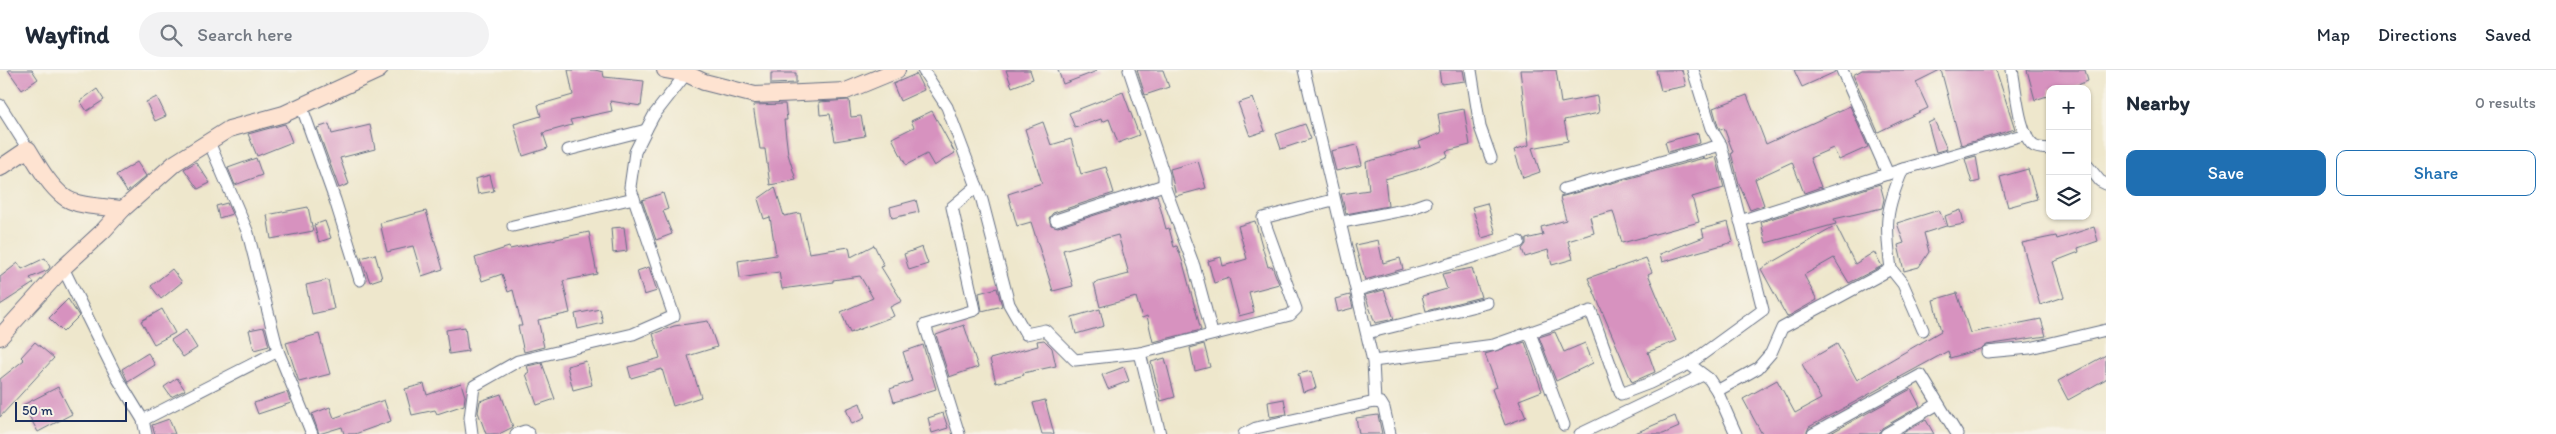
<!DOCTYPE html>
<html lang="en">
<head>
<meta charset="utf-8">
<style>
	:root { --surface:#fff; --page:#f2f2f3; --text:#1f2937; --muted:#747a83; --line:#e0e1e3; --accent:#1f6fb2 }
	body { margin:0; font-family:Itim,sans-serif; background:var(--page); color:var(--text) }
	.controls { position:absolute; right:15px; top:15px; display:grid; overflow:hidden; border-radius:10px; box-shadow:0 1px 4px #0004 }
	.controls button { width:45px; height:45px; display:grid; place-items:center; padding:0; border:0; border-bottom:1px solid var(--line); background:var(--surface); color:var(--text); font:25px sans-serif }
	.scale { position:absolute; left:15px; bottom:12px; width:112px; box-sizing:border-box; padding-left:5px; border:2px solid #1b2f5e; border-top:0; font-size:14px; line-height:18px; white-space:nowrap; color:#1b2f5e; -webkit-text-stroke:4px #f7f3e8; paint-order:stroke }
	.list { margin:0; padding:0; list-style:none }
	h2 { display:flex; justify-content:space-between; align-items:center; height:65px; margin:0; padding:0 20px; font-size:21px }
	h2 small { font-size:16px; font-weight:400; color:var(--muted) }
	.actions { display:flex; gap:10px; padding:15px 20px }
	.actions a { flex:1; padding:11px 0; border:1px solid var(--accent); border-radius:10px; text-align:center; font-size:18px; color:var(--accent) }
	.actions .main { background:var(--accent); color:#fff }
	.icon { flex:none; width:28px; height:28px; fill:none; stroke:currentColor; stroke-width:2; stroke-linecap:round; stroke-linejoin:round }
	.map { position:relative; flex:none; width:2106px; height:364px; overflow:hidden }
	header { display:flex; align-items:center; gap:30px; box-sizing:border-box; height:70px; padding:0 25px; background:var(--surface); border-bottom:1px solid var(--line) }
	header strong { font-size:24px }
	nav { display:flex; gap:28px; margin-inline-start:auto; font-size:18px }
	.search { width:350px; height:45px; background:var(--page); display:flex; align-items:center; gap:12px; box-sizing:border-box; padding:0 18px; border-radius:28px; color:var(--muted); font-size:19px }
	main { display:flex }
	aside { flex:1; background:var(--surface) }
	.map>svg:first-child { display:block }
	.building { fill:#d792bf }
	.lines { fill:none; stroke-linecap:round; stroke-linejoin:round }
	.street-casing { stroke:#656f84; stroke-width:13 }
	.secondary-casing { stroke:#656f84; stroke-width:18 }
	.street { stroke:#fff; stroke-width:11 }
	.secondary { stroke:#fee3d1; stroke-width:16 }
</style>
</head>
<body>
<header>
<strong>Wayfind</strong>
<div class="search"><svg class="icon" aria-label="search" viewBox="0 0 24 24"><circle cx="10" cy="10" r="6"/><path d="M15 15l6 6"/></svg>Search here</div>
<nav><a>Map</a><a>Directions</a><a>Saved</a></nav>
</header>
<main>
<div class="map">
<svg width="2106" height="364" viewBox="0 0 2106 364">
	<rect width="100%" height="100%" fill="#f7f3e8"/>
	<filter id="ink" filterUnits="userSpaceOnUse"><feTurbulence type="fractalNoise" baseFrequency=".02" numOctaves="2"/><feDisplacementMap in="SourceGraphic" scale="10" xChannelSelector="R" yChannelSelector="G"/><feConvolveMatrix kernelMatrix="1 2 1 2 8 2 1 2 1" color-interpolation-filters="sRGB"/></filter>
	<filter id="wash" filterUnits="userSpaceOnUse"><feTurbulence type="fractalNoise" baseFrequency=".0096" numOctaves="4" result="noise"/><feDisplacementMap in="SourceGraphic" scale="20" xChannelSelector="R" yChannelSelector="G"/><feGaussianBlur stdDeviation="1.12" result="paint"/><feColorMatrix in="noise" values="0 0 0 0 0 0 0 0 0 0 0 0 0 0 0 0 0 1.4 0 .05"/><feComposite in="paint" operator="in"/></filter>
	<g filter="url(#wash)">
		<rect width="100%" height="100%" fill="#eee7cc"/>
		<g id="blocks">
			<g class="building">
				<polygon points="8,0 32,0 38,9 22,20"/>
				<polygon points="568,0 595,0 603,2 604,7 644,11 641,36 610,31 612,41 570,50 572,55 543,63 548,78 523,86 514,54 541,46 538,35 573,25"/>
				<polygon points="1006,0 1030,0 1033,9 1012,17"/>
				<polygon points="1058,0 1096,0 1097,1 1063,14"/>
				<polygon points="1137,0 1163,0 1169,17 1145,25"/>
				<polygon points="1439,0 1463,0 1465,11 1441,14"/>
				<polygon points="1520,0 1556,0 1561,33 1597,26 1599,43 1564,50 1568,71 1532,78 1540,102 1523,108 1514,80 1529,75"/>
				<polygon points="1656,0 1682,0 1686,16 1661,21"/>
				<polygon points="1794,0 1835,0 1835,2 1802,17"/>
				<polygon points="1862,0 1940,0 1916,12 1928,38 1878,62 1853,5"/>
				<polygon points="1941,0 1996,0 2015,59 1961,75"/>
				<polygon points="2027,0 2085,0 2088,11 2067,19 2050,19 2050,25 2035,30"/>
				<polygon points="771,3 796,3 796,13 771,14"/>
				<polygon points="916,4 924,20 900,31 893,14"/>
				<polygon points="97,19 104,30 87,41 80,31"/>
				<polygon points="1123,22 1139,65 1118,73 1109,49 1102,52 1101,49 1075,58 1069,43"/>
				<polygon points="1747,25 1766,74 1850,36 1868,77 1839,90 1833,78 1810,88 1821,117 1804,123 1792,92 1755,109 1764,135 1750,140 1739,114 1731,83 1733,82 1724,58 1721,60 1718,56 1713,38"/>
				<polygon points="157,27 166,46 155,51 146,32"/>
				<polygon points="1253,28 1265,61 1250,66 1238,33"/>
				<polygon points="849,30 851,47 861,46 865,66 835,71 830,44 820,45 819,32"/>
				<polygon points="785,34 787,50 784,50 788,84 796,110 770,115 765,79 760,79 753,35"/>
				<polygon points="1464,39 1470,75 1446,81 1448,86 1417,100 1385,109 1388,136 1346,144 1341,124 1369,120 1366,92 1421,77 1419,72 1441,63 1438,44"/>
				<polygon points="932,41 955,83 934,96 927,84 906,95 892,68 914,57 911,51"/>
				<polygon points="1934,50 1947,79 1936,82 1928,53"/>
				<polygon points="1043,52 1051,75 1071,69 1081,104 1106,97 1114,123 1053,143 1049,148 1051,155 1058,157 1157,125 1166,159 1169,158 1174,177 1177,176 1183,193 1201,260 1153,272 1147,246 1142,248 1136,227 1100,237 1094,213 1129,204 1118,165 1063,180 1073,216 1053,221 1031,152 1017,156 1008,124 1042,113 1025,59"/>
				<polygon points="285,54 292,72 257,86 248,64"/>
				<polygon points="329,54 332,64 370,55 375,79 340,88 349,114 339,118 317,58"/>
				<polygon points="1305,54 1311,69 1281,79 1276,64"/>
				<polygon points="1698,63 1700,73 1668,82 1665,72"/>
				<polygon points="1357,75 1362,95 1336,101 1331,81"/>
				<polygon points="1976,86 1980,111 1972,113 1965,89"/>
				<polygon points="1716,87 1724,118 1692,127 1699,152 1622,173 1613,141 1590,147 1594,163 1568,171 1573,189 1552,195 1548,180 1525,187 1522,179 1526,174 1526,169 1543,165 1541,157 1566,150 1560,127 1704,88 1705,90"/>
				<polygon points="256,88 262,105 235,115 228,98"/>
				<polygon points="1198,91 1206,118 1176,126 1170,99"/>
				<polygon points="137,92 146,106 127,122 116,105"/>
				<polygon points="196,92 210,113 198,119 184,99"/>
				<polygon points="2028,99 2037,129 2008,137 2000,107"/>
				<polygon points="490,105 494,121 478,124 475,109"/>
				<polygon points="1880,114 1884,129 1882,138 1834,149 1836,154 1766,173 1761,152"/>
				<polygon points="775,117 784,146 800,143 809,183 849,177 851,187 874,175 884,196 881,197 902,231 890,237 894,246 850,263 841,242 873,228 860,206 833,210 833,212 782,219 779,202 740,208 738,191 776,185 770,147 764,149 758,129"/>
				<polygon points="663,123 668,139 663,141 672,164 656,170 642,130"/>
				<polygon points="916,130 919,142 892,148 890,137"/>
				<polygon points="227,133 232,144 219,148 216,136"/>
				<polygon points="1487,133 1496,164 1482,168 1472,137"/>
				<polygon points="308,137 313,161 271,169 267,145"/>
				<polygon points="1939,140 1946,156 1924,163 1929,182 1919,197 1904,201 1898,175 1904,173 1897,153"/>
				<polygon points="1961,140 1964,154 1948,157 1945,146"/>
				<polygon points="426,141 443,199 422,206 413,176 387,182 380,153"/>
				<polygon points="325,151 331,168 319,172 314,155"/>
				<polygon points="1255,151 1268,197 1272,196 1279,214 1249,222 1254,242 1239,246 1229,208 1214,213 1208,191 1221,187 1223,196 1247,189 1238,156"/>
				<polygon points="1728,152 1733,172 1662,192 1660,184 1704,167 1702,159"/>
				<polygon points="1836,156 1855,194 1874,182 1882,196 1849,213 1834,188 1804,205 1817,230 1787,247 1761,199"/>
				<polygon points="624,157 627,181 613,183 611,158"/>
				<polygon points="2094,157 2098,171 2078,178 2079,182 2053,192 2064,227 2040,235 2022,173 2056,166 2057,169"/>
				<polygon points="589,162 597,204 563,211 570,243 538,250 544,277 524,282 518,256 522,256 513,220 508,222 502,204 482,211 475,188 509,177 510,179"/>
				<polygon points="1378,170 1383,193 1400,188 1403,199 1365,210 1355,175"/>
				<polygon points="922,177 928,194 909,200 904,184"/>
				<polygon points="375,184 382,208 370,212 361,188"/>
				<polygon points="45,188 50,197 48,200 30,208 34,213 0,235 0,207 18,193 22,199"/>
				<polygon points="1646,188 1652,202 1648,204 1676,271 1648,282 1655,302 1632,312 1588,208"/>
				<polygon points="649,197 657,221 644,225 637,201"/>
				<polygon points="1472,198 1481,227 1426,241 1422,226 1447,219 1442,204"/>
				<polygon points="172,199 182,212 161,229 151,216"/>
				<polygon points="328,210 334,239 312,244 306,215"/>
				<polygon points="997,218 1002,236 982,241 979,223"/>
				<polygon points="1384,220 1394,249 1375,253 1365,225"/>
				<polygon points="1957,223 1970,263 2041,249 2046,266 1986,275 1980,279 1950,288 1948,281 1809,357 1806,364 1762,364 1743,329 1777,310 1795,343 1821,329 1802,294 1837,274 1857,310 1941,261 1933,230"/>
				<polygon points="1350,225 1353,238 1338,242 1335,229"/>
				<polygon points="68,229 79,246 63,262 49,248"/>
				<polygon points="162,239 175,263 154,274 141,251"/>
				<polygon points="600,239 603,253 578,259 575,244"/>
				<polygon points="1100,239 1104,256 1076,264 1072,247"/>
				<polygon points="708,251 717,277 688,286 701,327 673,336 662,299 631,308 628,297 660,288 653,264 674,256"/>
				<polygon points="964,255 978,297 949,307 936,265"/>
				<polygon points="264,257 269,276 254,280 249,260"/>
				<polygon points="465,257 468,281 449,284 446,260"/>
				<polygon points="186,260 197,278 183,287 171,270"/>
				<polygon points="1555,262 1564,282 1585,273 1593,293 1556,311 1539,267"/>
				<polygon points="319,264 330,304 299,312 286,273"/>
				<polygon points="1044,270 1052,278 1056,296 1023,303 1024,305 996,313 990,289 1038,276 1037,271"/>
				<polygon points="35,272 54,288 0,347 0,309 24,290 21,287"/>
				<polygon points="1525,272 1542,321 1519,330 1526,347 1505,355 1492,319 1497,317 1485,284"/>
				<polygon points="1204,274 1210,297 1195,301 1190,278"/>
				<polygon points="923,275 936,319 894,332 890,319 912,311 903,282"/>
				<polygon points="148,283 155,295 128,312 122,299"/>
				<polygon points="2106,285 2106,309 2068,330 2058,311"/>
				<polygon points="1165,288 1175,327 1161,331 1151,292"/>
				<polygon points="586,291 592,315 573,320 567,296"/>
				<polygon points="542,293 555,329 537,335 526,304 529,302 527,296"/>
				<polygon points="1124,297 1129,311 1108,319 1102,305"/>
				<polygon points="1311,301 1316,318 1303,322 1298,304"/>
				<polygon points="177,308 185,320 171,327 164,317"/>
				<polygon points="461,313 465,326 464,335 437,344 435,340 412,345 405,319 424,314 427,325"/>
				<polygon points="58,317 72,344 38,362 23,335"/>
				<polygon points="1911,319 1920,336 1882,358 1879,364 1829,364"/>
				<polygon points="287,322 291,333 258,344 254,333"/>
				<polygon points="501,324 513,357 499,364 486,364 478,342 480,331"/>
				<polygon points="1284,329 1287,344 1270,347 1268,332"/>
				<polygon points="384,330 391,351 355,364 344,364 342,357 319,364 312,344 330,337 334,348"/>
				<polygon points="1045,330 1054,364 1042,364 1033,333"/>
				<polygon points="860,333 865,348 852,354 846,339"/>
				<polygon points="943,343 948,358 932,363 928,348"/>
				<polygon points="1378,345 1382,364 1359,364 1356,348"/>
				<polygon points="1675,346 1679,357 1663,364 1633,364"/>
				<polygon points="169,349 175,364 155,364 152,355"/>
				<polygon points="1926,350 1934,364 1901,364"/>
			</g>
		</g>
	</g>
	<g filter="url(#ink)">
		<use href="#blocks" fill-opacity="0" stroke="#656f84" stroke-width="1"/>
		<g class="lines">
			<g class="street-casing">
				<g id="street">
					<polyline points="923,0 947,37 982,130 1009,234 1026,264 1045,260 1075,290 1140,283 1160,364"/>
					<polyline points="1129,0 1164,105 1164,115 1194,196 1212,263"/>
					<polyline points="1304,0 1373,291 1375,332"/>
					<polyline points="1471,0 1480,57 1491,88"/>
					<polyline points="1842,0 1888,104"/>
					<path d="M2012 0C2016 18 2019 66 2034 76 2039 79 2044 78 2050 79"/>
					<polyline points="0,35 28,79"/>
					<polyline points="301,35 335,130 360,210"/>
					<polyline points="209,72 248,163 278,281 312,364"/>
					<polyline points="568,80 646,60"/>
					<polyline points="2087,95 2100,111 2106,114"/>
					<polyline points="1564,119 1721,75"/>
					<polyline points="1056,150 1164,115"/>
					<polyline points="1740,151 1903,99"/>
					<polyline points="1342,152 1409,139 1426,133"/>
					<polyline points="513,156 634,128"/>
					<polyline points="63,198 118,309 143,350 146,364"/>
					<path d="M1891 199C1885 154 1885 141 1903 99L2026 64"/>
					<path d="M1357 220C1411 204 1466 191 1519 172"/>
					<polyline points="1367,263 1487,233"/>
					<polyline points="1530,263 1564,355"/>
					<polyline points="1987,282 2030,278 2106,260"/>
					<polyline points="1140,283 1290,245 1296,239 1263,148 1333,130"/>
					<polyline points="1373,291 1494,275 1591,241 1621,324 1650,313 1689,294 1709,309 1717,321 1758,298 1771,283 1782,258 1891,199 1903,214 1923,260"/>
					<polyline points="1689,294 1763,240 1721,75 1711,58 1693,0"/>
					<polyline points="1717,321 1736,364"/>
					<polyline points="143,350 278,281"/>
					<polyline points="472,364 470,348 474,316 518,291 633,264 674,246 630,117 635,82 646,60 654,45 689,0"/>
					<polyline points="516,364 525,361 529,364"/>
					<polyline points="959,364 925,255 975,240 952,137 977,116"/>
					<polyline points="1244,364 1256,358 1375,332 1381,333 1384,338 1390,364"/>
					<polyline points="1580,364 1703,305"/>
					<polyline points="1813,364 1921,305 1957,364"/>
					<polyline points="1886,364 1938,334"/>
				</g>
			</g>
			<g class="secondary-casing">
				<g id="secondary">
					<polyline points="665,0 687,4 704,12 755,25 846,21 897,0"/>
					<path d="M0 98 28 79C38 95 48 114 63 126 75 137 107 137 123 139"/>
					<polyline points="0,267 63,198 103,161 123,139 175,93 229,59 284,44 379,0"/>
				</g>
			</g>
			<use href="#street" class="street"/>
			<use href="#secondary" class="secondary"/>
		</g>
	</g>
</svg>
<div class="controls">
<button>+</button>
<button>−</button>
<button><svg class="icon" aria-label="layers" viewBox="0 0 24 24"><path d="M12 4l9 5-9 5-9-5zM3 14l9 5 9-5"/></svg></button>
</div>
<div class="scale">50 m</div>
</div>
<aside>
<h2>Nearby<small>0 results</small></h2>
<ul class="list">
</ul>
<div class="actions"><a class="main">Save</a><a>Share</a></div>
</aside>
</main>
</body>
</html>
